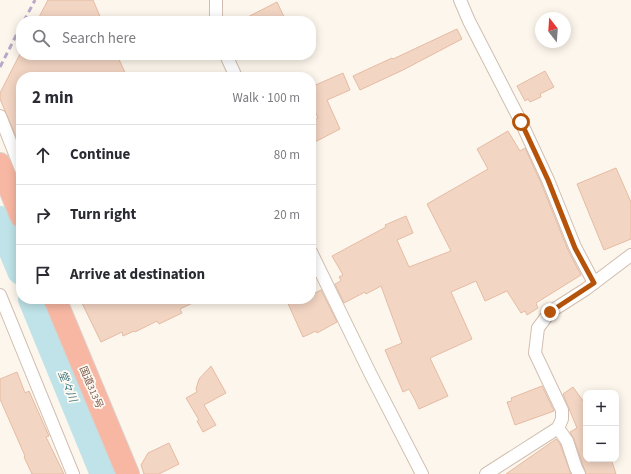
<!DOCTYPE html>
<html lang="en">
<head>
<meta charset="utf-8">
<style>
	:root { --surface:#fff; --page:#f2f2f3; --text:#2b2b33; --muted:#7c7c81; --line:#e1e1e2 }
	body { margin:0; font-family:"Source Sans 3","Noto Sans JP",sans-serif; background:var(--page); color:var(--text) }
	.controls { position:absolute; right:12px; bottom:12px; display:grid; overflow:hidden; border-radius:8px; box-shadow:0 2px 10px #0003 }
	.controls button { width:36px; height:36px; display:grid; place-items:center; padding:0; border:0; border-bottom:1px solid var(--line); background:var(--surface); color:var(--text); font:20px sans-serif }
	.compass { position:absolute; left:535px; top:12px; width:36px; height:36px; border-radius:50%; background:var(--surface); box-shadow:0 2px 10px #0003; rotate:343deg }
	.stop { position:absolute; width:12px; height:12px; margin:-9px; border:3px solid #b45309; border-radius:50%; background:#fff }
	.stop.end { background:#b45309; border-color:#fff; box-shadow:0 1px 4px #0008 }
	.list { margin:0; padding:0; list-style:none }
	h2 { display:flex; justify-content:space-between; align-items:center; height:52px; margin:0; padding:0 16px; font-size:17px }
	h2 small { font-size:13px; font-weight:400; color:var(--muted) }
	.list li { display:grid; grid-template-columns:26px 1fr auto; gap:12px; align-items:center; box-sizing:border-box; height:60px; padding:0 16px; border-top:1px solid var(--line) }
	.list b { display:block; font-size:15px; white-space:nowrap }
	.list em { font-size:13px; font-style:normal; color:var(--muted) }
	.icon { flex:none; width:22px; height:22px; fill:none; stroke:currentColor; stroke-width:2; stroke-linecap:round; stroke-linejoin:round }
	.map { position:relative; flex:none; width:631px; height:474px; overflow:hidden }
	.search { position:absolute; background:var(--surface); box-shadow:0 2px 10px #0003; left:16px; top:16px; width:300px; height:44px; display:flex; align-items:center; gap:10px; box-sizing:border-box; padding:0 14px; border-radius:16px; color:var(--muted); font-size:15px }
	.panel { position:absolute; background:var(--surface); box-shadow:0 2px 10px #0003; left:16px; top:72px; width:300px; height:232px; border-radius:16px }
	.map>svg:first-child { display:block }
	.lines { fill:none; stroke-linecap:round; stroke-linejoin:round }
	.river { stroke:#bfe3e8; stroke-width:28 }
	.building { fill:#f3d5c3; stroke:#e6bba3 }
	.street-casing { stroke:#d1beb0; stroke-width:14 }
	.highway-casing { stroke:#dad1cd; stroke-width:24 }
	.street { stroke:#fff; stroke-width:12 }
	.highway { stroke:#f7b7a3; stroke-width:22 }
	.rail { stroke:#b9a8c9; stroke-width:3; stroke-dasharray:6 4; stroke-linecap:butt }
	.route { stroke:#b45309; stroke-width:5 }
	.labels { text-anchor:middle; stroke-width:3.5; stroke-linejoin:round; paint-order:stroke }
	.street-label { font-size:10px; fill:#7a5c4d; stroke:#fffaf3 }
	.water-label { font-size:11px; font-style:italic; fill:#437c86; stroke:#fffaf3 }
</style>
</head>
<body>
<div class="map">
<svg width="631" height="474" viewBox="0 0 631 474">
	<rect width="100%" height="100%" fill="#fdf6ec"/>
	<g class="lines">
		<g class="river">
			<polyline points="0,220 21,271"/>
			<polyline points="32,299 104,474"/>
		</g>
	</g>
	<g class="building">
		<polygon points="48,0 93,0 102,21 37,21"/>
		<polygon points="277,2 286,21 240,21"/>
		<polygon points="457,29 462,39 403,70 360,90 353,76 392,58 393,59"/>
		<polygon points="21,52 21,55 117,55 127,77 21,77 21,148 0,99 0,93"/>
		<polygon points="545,71 554,87 540,94 541,97 530,102 528,99 525,101 517,86"/>
		<polygon points="343,73 350,90 327,100 340,129 311,144 311,122 318,118 311,103 311,87"/>
		<polygon points="508,131 520,151 525,148 541,183 568,250 581,275 536,303 538,308 527,315 525,311 521,313 507,291 485,301 476,281 451,292 472,339 430,358 448,396 419,409 415,400 409,389 403,392 385,350 402,343 381,286 366,294 365,292 344,303 335,284 339,282 341,280 339,277 343,275 332,256 386,227 385,225 406,216 413,233 397,240 409,267 451,251 427,204 488,169 477,149"/>
		<polygon points="616,168 631,202 631,239 604,250 577,184"/>
		<polygon points="321,290 337,322 317,333 316,331 303,337 286,299 311,299 311,295"/>
		<polygon points="80,299 201,299 180,309 182,313 159,324 157,321 135,332 134,331 123,336 122,332 101,342"/>
		<polygon points="211,366 226,393 204,405 216,425 203,432 197,421 199,420 186,398 197,392 196,389 199,379"/>
		<polygon points="17,372 25,393 29,391 49,436 46,437 64,474 32,474 24,457 25,456 0,399 0,379"/>
		<polygon points="542,386 554,411 515,425 507,402 512,401 511,398"/>
		<polygon points="573,387 586,405 586,459 611,459 616,474 586,474 574,439 570,432 577,428 563,394"/>
		<polygon points="556,439 560,444 571,474 506,474"/>
		<polygon points="169,443 179,464 159,474 144,474 141,465 148,453"/>
	</g>
	<g class="lines">
		<g class="street-casing">
			<g id="street">
				<polyline points="216,0 216,21"/>
				<polyline points="460,0 469,21 521,122 548,180 575,247 594,283"/>
				<polyline points="226,55 236,77"/>
				<polyline points="0,116 21,169"/>
				<polyline points="311,252 370,373 422,474"/>
				<polyline points="0,295 73,474"/>
				<polyline points="558,428 567,441 576,468 579,474"/>
				<polyline points="486,474 558,428 562,419 562,410 535,353 538,328 550,312 586,289 631,255"/>
			</g>
		</g>
		<g class="highway-casing">
			<g id="highway">
				<polyline points="0,164 21,216"/>
				<polyline points="55,299 128,474"/>
			</g>
		</g>
		<use href="#street" class="street"/>
		<use href="#highway" class="highway"/>
		<g class="rail">
			<polyline points="24,21 35,0"/>
			<polyline points="0,67 21,26"/>
		</g>
	</g>
	<g class="lines">
		<polyline class="route" points="521,122 548,180 575,248 594,283 550,312"/>
	</g>
	<g class="labels">
		<g class="street-label">
			<text transform="translate(92 387) rotate(67)" y="4">国道313号</text>
		</g>
		<g class="water-label">
			<text transform="translate(68 386) rotate(68)" y="4">堂々川</text>
		</g>
	</g>
</svg>
<div class="controls">
<button>+</button>
<button>−</button>
</div>
<svg class="compass" viewBox="-18 -18 36 36"><path d="M0-13l5 13h-10z" fill="#e53935"/><path d="M0 13l5-13h-10z" fill="#7c7c81"/></svg>
<div class="stop" style="left:521px;top:122px"></div>
<div class="stop end" style="left:550px;top:312px"></div>
<div class="search"><svg class="icon" aria-label="search" viewBox="0 0 24 24"><circle cx="10" cy="10" r="6"/><path d="M15 15l6 6"/></svg>Search here</div>
<section class="panel">
<h2>2 min<small>Walk · 100 m</small></h2>
<ul class="list">
<li><svg class="icon" aria-label="ahead" viewBox="0 0 24 24"><path d="M12 20V5M6 11l6-6 6 6"/></svg><div><b>Continue</b></div><em>80 m</em></li>
<li><svg class="icon" aria-label="right" viewBox="0 0 24 24"><path d="M7 20v-9h11M14 6l5 5-5 5"/></svg><div><b>Turn right</b></div><em>20 m</em></li>
<li><svg class="icon" aria-label="arrive" viewBox="0 0 24 24"><path d="M6 21V4h12l-3 4 3 4H6"/></svg><div><b>Arrive at destination</b></div></li>
</ul>
</section>
</div>
</body>
</html>
